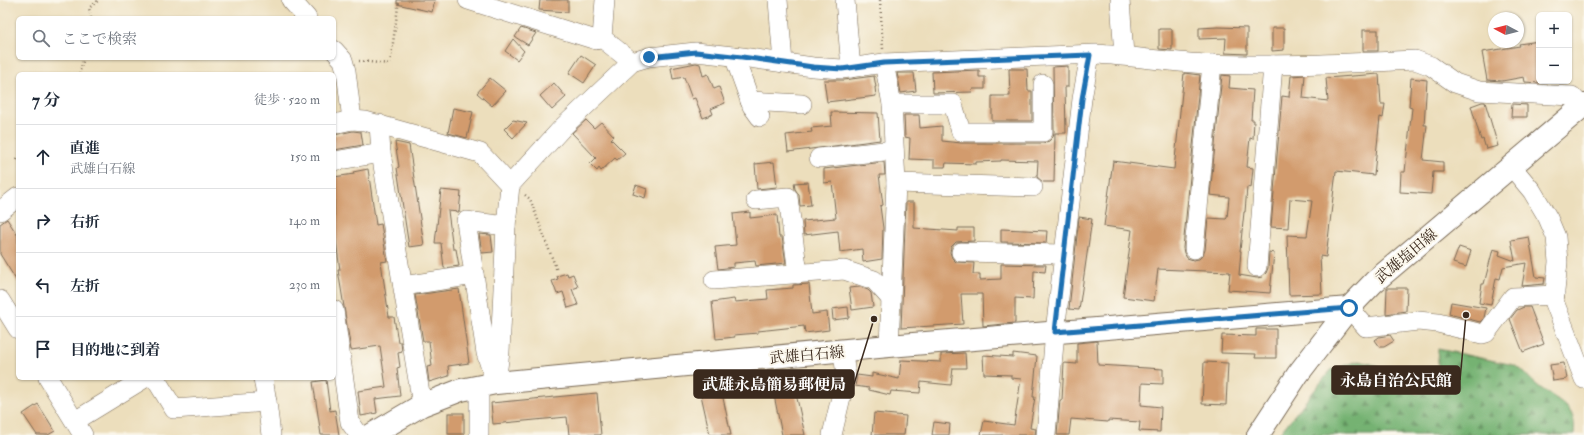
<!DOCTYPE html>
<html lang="ja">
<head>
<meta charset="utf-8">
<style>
	:root { --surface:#fff; --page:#f2f2f3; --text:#1f2937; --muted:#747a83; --line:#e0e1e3 }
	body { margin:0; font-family:"IM FELL Double Pica","Noto Serif JP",serif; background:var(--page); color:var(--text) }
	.controls { position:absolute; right:12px; top:12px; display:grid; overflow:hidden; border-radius:6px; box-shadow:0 1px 3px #0004 }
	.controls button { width:36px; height:36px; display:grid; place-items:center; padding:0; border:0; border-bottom:1px solid var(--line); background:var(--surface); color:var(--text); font:20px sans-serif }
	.compass { position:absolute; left:1488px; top:12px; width:36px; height:36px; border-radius:50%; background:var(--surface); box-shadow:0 1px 3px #0004; rotate:277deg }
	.stop { position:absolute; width:12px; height:12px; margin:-9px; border:3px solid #1f6fb2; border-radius:50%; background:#fff }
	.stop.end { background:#1f6fb2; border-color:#fff; box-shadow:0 1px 4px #0008 }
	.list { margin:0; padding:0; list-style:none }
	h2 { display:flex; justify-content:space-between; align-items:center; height:52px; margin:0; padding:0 16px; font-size:17px }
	h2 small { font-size:13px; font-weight:400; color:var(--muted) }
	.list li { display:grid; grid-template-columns:26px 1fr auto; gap:12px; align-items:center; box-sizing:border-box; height:64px; padding:0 16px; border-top:1px solid var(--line) }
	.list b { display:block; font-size:15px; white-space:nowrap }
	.list p { margin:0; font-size:13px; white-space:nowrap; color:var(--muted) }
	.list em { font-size:13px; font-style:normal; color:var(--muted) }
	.icon { flex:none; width:22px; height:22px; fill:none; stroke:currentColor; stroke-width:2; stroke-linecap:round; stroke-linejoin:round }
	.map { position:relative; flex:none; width:1584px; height:435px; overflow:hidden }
	.search { position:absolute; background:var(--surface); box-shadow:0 1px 3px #0004; left:16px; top:16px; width:320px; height:44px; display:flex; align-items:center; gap:10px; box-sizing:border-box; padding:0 14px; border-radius:6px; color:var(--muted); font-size:15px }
	.panel { position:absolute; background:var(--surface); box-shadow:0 1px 3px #0004; left:16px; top:72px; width:320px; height:308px; border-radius:6px }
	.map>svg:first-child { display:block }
	.forest { fill:url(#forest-firs); stroke:#586e48 }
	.building { fill:#d29b6d }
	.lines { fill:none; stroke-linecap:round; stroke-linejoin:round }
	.minor-casing { stroke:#796955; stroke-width:20 }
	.major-casing { stroke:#796955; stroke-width:24 }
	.path { stroke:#796955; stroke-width:2.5; stroke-dasharray:1 3; stroke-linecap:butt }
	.minor { stroke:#fff; stroke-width:19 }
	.major { stroke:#fff; stroke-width:22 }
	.route { stroke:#1f6fb2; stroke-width:5 }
	.labels { text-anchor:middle; stroke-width:4; stroke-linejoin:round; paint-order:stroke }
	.street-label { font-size:15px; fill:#3b2a1e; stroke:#fbf7ec }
	.leader { fill:none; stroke:#3b2a1e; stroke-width:1.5 }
	.callout-dot { fill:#3b2a1e; stroke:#fbf7ec; stroke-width:1.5 }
	.callout { fill:#3b2a1e; stroke:#3b2a1e; stroke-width:1.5 }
	.callout-label { font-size:16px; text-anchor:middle; font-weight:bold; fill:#fff }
</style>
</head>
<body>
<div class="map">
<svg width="1584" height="435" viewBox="0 0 1584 435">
	<defs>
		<pattern id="forest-firs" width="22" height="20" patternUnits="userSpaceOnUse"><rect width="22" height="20" fill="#74b272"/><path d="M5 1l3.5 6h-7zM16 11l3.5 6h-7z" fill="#60915d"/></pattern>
	</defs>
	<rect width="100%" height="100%" fill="#fbf7ec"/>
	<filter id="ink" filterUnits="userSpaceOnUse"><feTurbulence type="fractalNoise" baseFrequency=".025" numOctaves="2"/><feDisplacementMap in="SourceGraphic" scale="8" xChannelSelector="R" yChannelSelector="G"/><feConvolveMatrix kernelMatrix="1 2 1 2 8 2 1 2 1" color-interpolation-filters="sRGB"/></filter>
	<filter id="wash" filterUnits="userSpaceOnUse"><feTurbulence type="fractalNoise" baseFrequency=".012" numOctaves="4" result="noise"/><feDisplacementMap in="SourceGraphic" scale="16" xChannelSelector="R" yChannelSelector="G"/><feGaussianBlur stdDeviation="0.9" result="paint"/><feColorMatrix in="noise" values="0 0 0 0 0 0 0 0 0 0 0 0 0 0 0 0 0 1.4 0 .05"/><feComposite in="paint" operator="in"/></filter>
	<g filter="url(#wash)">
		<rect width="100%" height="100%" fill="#ecdebc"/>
		<path class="forest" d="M1438 349 1514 365C1524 370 1528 378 1537 385 1556 401 1578 404 1574 435H1278L1331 370 1359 361 1379 366 1400 389 1418 394 1438 380Z"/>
		<g id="blocks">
			<g class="building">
				<polygon points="397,0 435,0 432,12 397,4"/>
				<polygon points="540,0 568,0 568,12 539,10"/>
				<polygon points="1218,27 1247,28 1247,54 1225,53 1226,38 1199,39 1199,28"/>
				<polygon points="521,28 536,33 528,45 515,37"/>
				<polygon points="1272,28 1284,28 1284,50 1272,51"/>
				<polygon points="1159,29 1172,29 1172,50 1159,49"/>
				<rect x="1363" y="30" width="15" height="21"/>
				<polygon points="513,39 524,51 517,60 505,51"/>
				<polygon points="1539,41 1539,83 1525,82 1524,77 1502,81 1487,80 1482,52 1520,46 1519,44"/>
				<polygon points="581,55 596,65 584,83 569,73"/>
				<polygon points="696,63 700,64 703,76 708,74 714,89 719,87 725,103 711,109 713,114 703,118 695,98 692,99 684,77 673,79 671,68"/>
				<polygon points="1068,66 1068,87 1065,87 1066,133 1055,133 1054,182 1043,182 1037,177 1038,161 1001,160 1001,161 976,162 976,164 946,163 945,167 934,167 934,160 909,159 910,138 905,137 904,115 919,115 920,128 942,126 942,141 961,143 1043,143 1049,141 1053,137 1054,132 1053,67"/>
				<polygon points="1009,69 1027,69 1028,91 1032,91 1032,121 992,121 992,96 1010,96"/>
				<polygon points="979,70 979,77 985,77 985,89 973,89 972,92 933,93 932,72"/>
				<polygon points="897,73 914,73 916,91 901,93"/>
				<polygon points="1184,73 1200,75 1183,248 1184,253 1187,258 1193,260 1199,259 1203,255 1205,250 1208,218 1226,219 1227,218 1229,197 1210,195 1222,75 1230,76 1229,88 1253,90 1251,120 1254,120 1253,139 1250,138 1247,167 1253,168 1251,188 1247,187 1245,212 1244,212 1240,251 1241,251 1239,275 1257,278 1262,277 1266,273 1268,268 1269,252 1274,253 1270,293 1228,290 1230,272 1158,269 1154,301 1123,297 1132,230 1104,226 1113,161 1174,169"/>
				<polygon points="1379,74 1381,104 1385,104 1383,118 1380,117 1374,175 1336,171 1326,257 1320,256 1322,294 1289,295 1287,235 1307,236 1312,201 1290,199 1288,228 1271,227 1282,96 1289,97 1291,76 1305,75 1303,98 1328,101 1326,78"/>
				<polygon points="874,76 876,87 875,87 876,96 827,102 824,80 844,80"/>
				<polygon points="490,78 506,91 492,106 477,93"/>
				<polygon points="1411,78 1427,80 1424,125 1427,125 1423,160 1443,162 1443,172 1433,172 1431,194 1400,192 1401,172 1405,172 1412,108 1409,107"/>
				<polygon points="554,83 566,97 552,110 540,96"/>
				<polygon points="1482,102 1485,102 1498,146 1486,149 1483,139 1481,140 1471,106"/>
				<polygon points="1512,104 1527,105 1527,117 1511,117"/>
				<polygon points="453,108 473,112 467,138 448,133"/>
				<polygon points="831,112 878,113 880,140 788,152 786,135 812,132 811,128 832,126"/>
				<polygon points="513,120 527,123 513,138 504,129"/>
				<polygon points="586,120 594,128 601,122 614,136 611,139 625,153 617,160 615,158 601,171 599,168 597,171 590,164 596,158 572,133"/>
				<polygon points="353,131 361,132 363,145 334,150 334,135"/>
				<polygon points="395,142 409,145 424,245 409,247 397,168 399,167"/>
				<polygon points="774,162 777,187 757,189 755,164"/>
				<polygon points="884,162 885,175 879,175 883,205 880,206 883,228 882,259 863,262 862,249 840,252 838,231 804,235 803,221 836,218 832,182 824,183 824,169"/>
				<polygon points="368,169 376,225 381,224 387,261 381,262 389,317 394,317 398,342 401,342 402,352 398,353 400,367 397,368 400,396 375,399 377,413 361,416 358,391 386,387 380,346 351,350 338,270 340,270 334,227 334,177 354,174 353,172"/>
				<polygon points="808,182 811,205 800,206 799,195 795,189 794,183"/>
				<polygon points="636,185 647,189 645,198 633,194"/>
				<polygon points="441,190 461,192 459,212 448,211 453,249 456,249 459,266 444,268 441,243 435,243"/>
				<polygon points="906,202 914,202 914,228 958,231 958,228 974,228 974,241 956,242 951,247 950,252 952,258 956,262 974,263 973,274 980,274 980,280 1001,279 1001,264 1046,265 1045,272 1034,271 1033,299 1015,298 1015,323 983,326 982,294 961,294 963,324 901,328"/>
				<polygon points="750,212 750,218 777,215 779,237 782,237 786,263 756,266 755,261 734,263 734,267 718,269 715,247 736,245 733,214"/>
				<polygon points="1079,217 1092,219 1079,310 1069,309"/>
				<polygon points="7,219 18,236 18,283 0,254 0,224"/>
				<polygon points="1001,229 1047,231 1046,243 1001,242"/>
				<polygon points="479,234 491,235 493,252 482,253"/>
				<polygon points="1529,237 1536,277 1545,278 1544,284 1522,286 1526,263 1503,267 1500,279 1496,278 1491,305 1479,303 1482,284 1484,284 1493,249 1500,251 1499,255 1515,261 1511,240"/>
				<polygon points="1459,247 1471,251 1466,267 1453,263"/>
				<polygon points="567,273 568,276 573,274 578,287 572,289 578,305 568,308 563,292 557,294 552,281 558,279 557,276"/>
				<polygon points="809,284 812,314 827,312 829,330 805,333 804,326 758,331 758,333 734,335 735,337 716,339 712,302 734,299 735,302 768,299 767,290 793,288 793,285"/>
				<polygon points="860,287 868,290 871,293 873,307 852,310 849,288"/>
				<polygon points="1387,288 1407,288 1406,311 1386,314"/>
				<polygon points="459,289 469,363 448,366 449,376 429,382 427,367 432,366 429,341 423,341 415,295"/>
				<polygon points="1451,302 1486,308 1484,318 1480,322 1449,314"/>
				<polygon points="848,307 849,318 833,320 832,309"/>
				<polygon points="1524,307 1530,307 1544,344 1523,352 1510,319 1517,310"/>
				<polygon points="1256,329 1276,329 1276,358 1255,358 1256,354 1221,353 1222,335 1256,336"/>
				<polygon points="1390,335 1394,341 1384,347 1380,347 1375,340 1379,337"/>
				<polygon points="1097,341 1098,365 1163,369 1163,384 1142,383 1141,405 1161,407 1160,432 1139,431 1140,422 1108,420 1108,422 1071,419 1069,435 1057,435 1060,400 1062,400 1064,363 1077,364 1077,343"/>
				<polygon points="965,353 966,368 953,368 951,385 921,382 920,393 891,391 890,395 869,390 869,388 855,386 857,375 872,377 872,373 899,379 901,360 941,362 941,354"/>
				<polygon points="1013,353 1037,356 1033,397 1035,397 1030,428 1036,429 1035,435 981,435 984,421 1014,425 1021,379 1011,378 1011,375 984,374 983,355 1013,357"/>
				<polygon points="1204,362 1228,363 1226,405 1202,404"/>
				<polygon points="1564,363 1567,379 1553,381 1550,365"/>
				<polygon points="326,380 330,411 335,410 339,435 321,435 313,382"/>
				<polygon points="713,383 713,386 720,384 731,435 710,435 699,386"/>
				<polygon points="786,387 786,391 795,389 805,435 782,435 773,390"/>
				<polygon points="597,393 601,435 569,435 567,417 493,424 491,403"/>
				<polygon points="38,404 55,431 48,435 37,435 23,414"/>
				<rect x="448" y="413" width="16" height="21"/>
				<polygon points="874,413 906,416 904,435 872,435"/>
				<polygon points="934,422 950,424 949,435 932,435"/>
			</g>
		</g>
	</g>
	<g filter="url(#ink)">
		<use href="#blocks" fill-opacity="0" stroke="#796955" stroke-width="1"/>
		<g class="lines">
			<g class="minor-casing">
				<g id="minor">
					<polyline points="291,0 307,18"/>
					<polyline points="468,0 596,40 602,38"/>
					<polyline points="605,0 602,38 632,62"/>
					<polyline points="778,0 783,63"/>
					<polyline points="845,0 851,68"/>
					<polyline points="1120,0 1124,55"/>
					<polyline points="334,50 343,60 346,71 352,120"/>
					<polyline points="734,56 752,106 760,117"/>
					<polyline points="884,63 892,104 896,183 889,346"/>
					<polyline points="750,101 802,104"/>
					<polyline points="892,104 953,104 961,132 1043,132 1043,84"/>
					<polyline points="334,124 352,120 365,121 480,153 510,185"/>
					<polyline points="379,124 381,153 422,405"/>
					<polyline points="819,158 894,150"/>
					<polyline points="334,161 381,153"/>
					<polyline points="1512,167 1532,191 1548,218 1556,237 1558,262 1554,301 1584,379"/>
					<polyline points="896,183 1033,187"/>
					<polyline points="756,200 788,197 798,274"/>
					<polyline points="0,211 18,197"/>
					<polyline points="1194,249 1212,64"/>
					<polyline points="961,252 1064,254"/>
					<polyline points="1257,267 1273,65"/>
					<polyline points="714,280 844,270 874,280 891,299"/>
					<polyline points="403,286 474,275"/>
					<polyline points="0,300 18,329"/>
					<polyline points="1349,308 1366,327 1418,321 1438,323 1482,334 1486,333 1513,297 1555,295"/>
					<polyline points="334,310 350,422 359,435"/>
					<polyline points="48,378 83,435"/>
					<polyline points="155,378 174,409 267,402 271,435"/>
					<polyline points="263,378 267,402"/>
					<polyline points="494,378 486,353 466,221 506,226"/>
					<path d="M496 383 500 352 506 226 510 185 563 127 632 62 649 57 696 52 742 57 813 67 842 69 884 63 1096 54C1135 56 1172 63 1211 64 1279 67 1347 63 1415 60L1431 66 1455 83 1479 91 1572 96 1582 107"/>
					<polyline points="479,387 479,435"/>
					<polyline points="75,421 145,378"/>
					<polyline points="832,435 846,376 843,352"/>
					<polyline points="1046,435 1055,332 1082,99 1090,55"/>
				</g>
			</g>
			<g class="major-casing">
				<g id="major">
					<polyline points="371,435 422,405 461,390 496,383 889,346 1349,308"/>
					<polyline points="1258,435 1298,374 1349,308 1374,282 1584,105"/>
				</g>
			</g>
			<g class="path">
				<polyline points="880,0 883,49"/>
				<polyline points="91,18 89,8 99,0"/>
				<polyline points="359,61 390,64 399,0"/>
				<polyline points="79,74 84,58"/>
				<polyline points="17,160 18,158"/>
				<polyline points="525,195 530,199 557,271"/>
			</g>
			<use href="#minor" class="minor"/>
			<use href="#major" class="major"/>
		</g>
	</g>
	<g class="lines" filter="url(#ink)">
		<polyline class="route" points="649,57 696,52 742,57 813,67 842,69 884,63 1090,55 1082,99 1055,332 1349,308"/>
	</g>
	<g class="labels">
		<g class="street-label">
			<text transform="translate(1406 256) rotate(-40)" y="5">武雄塩田線</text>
			<text transform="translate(807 355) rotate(-5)" y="5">武雄白石線</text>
		</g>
	</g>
	<path class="leader" d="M1466 315L1460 380M874 319L854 384"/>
	<g class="callout-dot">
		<circle cx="1466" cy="315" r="4"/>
		<circle cx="874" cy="319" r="4"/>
	</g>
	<g class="callout">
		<rect x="1332" y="366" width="128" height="28" rx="4"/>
		<rect x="694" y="370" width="160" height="28" rx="4"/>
	</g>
	<g class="callout-label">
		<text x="1396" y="386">永島自治公民館</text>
		<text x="774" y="390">武雄永島簡易郵便局</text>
	</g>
</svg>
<div class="controls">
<button>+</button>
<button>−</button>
</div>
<svg class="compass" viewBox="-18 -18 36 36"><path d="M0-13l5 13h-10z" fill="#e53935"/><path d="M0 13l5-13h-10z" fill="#747a83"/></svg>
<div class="stop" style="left:1349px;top:308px"></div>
<div class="stop end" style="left:649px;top:57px"></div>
<div class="search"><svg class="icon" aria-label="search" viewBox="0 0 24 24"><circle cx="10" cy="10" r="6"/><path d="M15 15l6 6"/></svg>ここで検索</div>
<section class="panel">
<h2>7 分<small>徒歩 · 520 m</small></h2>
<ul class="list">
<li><svg class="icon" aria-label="ahead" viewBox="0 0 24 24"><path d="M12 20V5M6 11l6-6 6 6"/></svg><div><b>直進</b><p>武雄白石線</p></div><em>150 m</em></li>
<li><svg class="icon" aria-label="right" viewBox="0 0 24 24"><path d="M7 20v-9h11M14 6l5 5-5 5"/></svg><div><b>右折</b></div><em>140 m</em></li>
<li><svg class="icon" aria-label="left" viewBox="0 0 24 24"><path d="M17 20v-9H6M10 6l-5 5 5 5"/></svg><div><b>左折</b></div><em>230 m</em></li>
<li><svg class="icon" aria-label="arrive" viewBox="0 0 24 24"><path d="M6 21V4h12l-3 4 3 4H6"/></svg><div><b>目的地に到着</b></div></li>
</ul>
</section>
</div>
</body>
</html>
